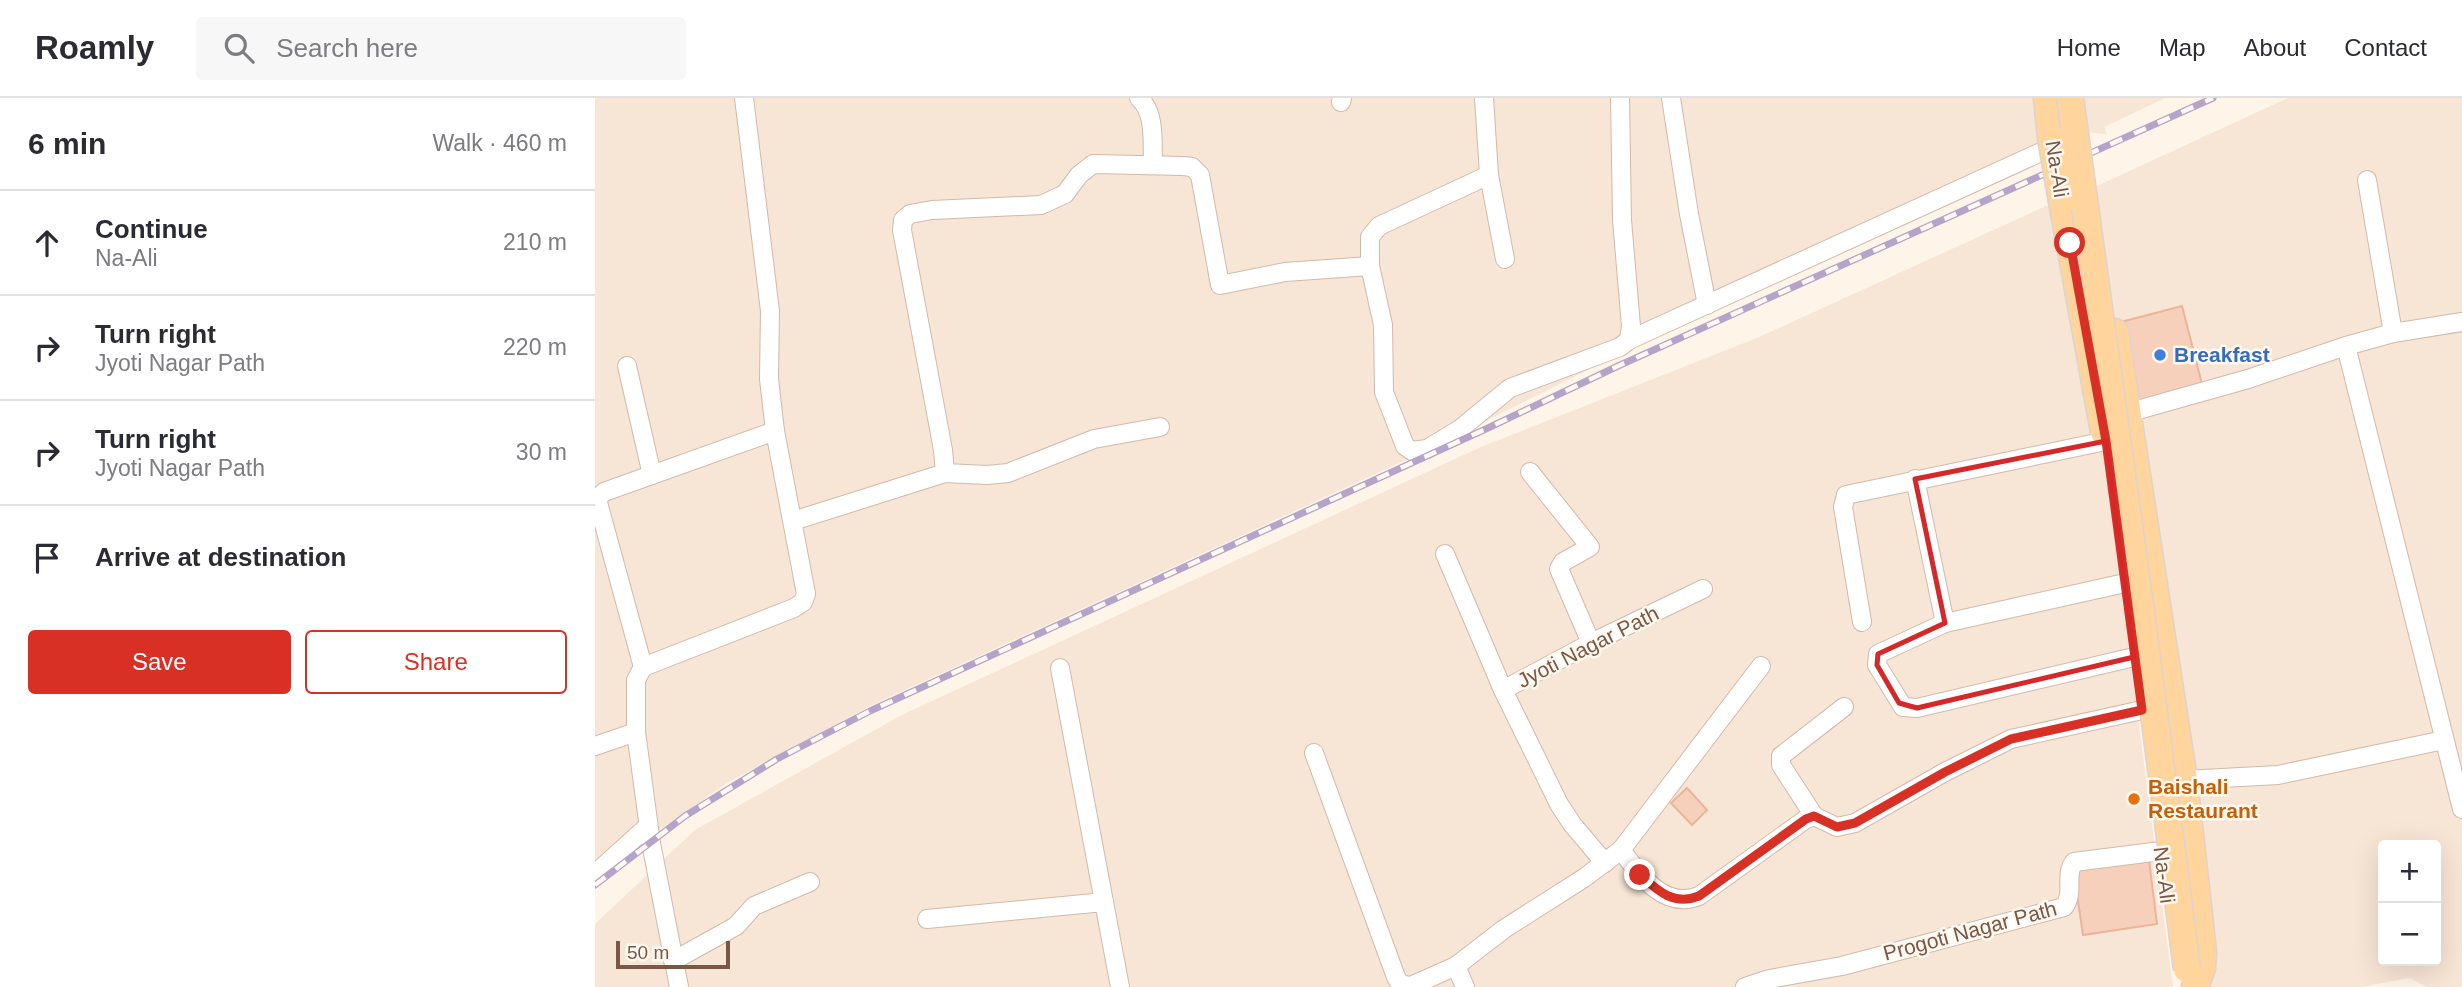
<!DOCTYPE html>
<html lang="en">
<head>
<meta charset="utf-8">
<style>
	:root { --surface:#fff; --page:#f7f7f7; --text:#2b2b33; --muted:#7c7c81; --line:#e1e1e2; --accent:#d93025 }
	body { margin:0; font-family:Arial,sans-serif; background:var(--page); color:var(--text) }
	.controls { position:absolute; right:21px; bottom:21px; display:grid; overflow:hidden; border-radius:7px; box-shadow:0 7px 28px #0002 }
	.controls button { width:63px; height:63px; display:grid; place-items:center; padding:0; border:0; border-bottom:2px solid var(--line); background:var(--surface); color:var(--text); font:35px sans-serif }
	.scale { position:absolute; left:21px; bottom:18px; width:114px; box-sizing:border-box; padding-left:7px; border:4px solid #7b5748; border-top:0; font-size:19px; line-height:24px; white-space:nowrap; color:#7b5748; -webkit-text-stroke:5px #fff8ef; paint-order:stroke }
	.stop { position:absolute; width:21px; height:21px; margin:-16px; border:5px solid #d93025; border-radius:50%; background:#fff }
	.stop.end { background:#d93025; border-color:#fff; box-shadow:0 2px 7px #0008 }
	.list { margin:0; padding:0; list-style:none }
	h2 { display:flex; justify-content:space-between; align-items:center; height:91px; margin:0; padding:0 28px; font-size:30px }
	h2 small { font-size:23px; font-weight:400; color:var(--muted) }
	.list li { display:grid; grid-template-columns:46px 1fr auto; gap:21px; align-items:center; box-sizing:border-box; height:105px; padding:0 28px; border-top:2px solid var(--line) }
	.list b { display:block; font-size:26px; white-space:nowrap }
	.list p { margin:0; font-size:23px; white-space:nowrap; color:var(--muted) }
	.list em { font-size:23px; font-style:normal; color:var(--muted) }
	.actions { display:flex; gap:14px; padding:21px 28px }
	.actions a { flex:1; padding:16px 0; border:2px solid var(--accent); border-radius:7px; text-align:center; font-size:24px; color:var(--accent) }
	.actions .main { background:var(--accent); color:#fff }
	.icon { flex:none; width:38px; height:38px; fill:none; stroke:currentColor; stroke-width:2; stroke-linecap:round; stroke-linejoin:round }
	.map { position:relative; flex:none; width:1867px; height:889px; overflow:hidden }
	header { display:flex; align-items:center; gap:42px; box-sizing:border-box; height:98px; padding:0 35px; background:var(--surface); border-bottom:2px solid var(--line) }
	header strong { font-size:33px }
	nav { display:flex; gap:38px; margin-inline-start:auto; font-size:24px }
	.search { width:490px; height:63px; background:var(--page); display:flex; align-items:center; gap:18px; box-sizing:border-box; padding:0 24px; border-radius:7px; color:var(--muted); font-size:26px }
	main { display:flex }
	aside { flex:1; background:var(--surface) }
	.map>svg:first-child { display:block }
	.residential { fill:#f7e5d5; fill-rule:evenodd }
	.building { fill:#f7d0bc; stroke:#ebb49b; stroke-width:2 }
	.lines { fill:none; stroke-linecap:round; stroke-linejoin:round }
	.minor-casing { stroke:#d2baab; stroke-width:20 }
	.primary-casing { stroke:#ddd3cf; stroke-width:29 }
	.minor { stroke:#fff; stroke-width:18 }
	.primary { stroke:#ffd59d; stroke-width:26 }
	.rail-casing { stroke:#b6a3ca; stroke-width:7 }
	.rail { stroke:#fff8ef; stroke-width:4.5; stroke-dasharray:13; stroke-linecap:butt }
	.primary-bridge-casing { stroke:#ddd3cf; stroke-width:29; stroke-linecap:butt }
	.primary-bridge { stroke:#ffd59d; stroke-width:26 }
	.route { stroke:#d93025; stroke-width:9 }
	.marked { fill:none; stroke:#d62828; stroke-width:5; stroke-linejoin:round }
	.shop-dot { fill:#3f7fe0; stroke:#fff8ef; stroke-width:2.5 }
	.food-dot { fill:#e8710a; stroke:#fff8ef; stroke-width:2.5 }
	.labels { text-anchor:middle; stroke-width:5; stroke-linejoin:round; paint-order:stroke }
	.street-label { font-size:21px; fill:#7b5748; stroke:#fff8ef }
	.shop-label { font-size:21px; font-weight:bold; fill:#366cbe; stroke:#fff8ef; text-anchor:start }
	.food-label { font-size:21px; font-weight:bold; fill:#c56008; stroke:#fff8ef; text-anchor:start }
</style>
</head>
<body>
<header>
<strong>Roamly</strong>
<div class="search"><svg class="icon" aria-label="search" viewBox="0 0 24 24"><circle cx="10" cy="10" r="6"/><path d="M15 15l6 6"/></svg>Search here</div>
<nav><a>Home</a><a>Map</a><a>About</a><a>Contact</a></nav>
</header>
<main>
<aside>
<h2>6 min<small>Walk · 460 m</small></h2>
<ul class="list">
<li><svg class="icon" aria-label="ahead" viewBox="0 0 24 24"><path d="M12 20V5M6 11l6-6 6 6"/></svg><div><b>Continue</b><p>Na-Ali</p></div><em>210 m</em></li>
<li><svg class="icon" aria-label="right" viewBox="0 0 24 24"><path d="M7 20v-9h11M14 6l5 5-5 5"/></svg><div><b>Turn right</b><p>Jyoti Nagar Path</p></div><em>220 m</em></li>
<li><svg class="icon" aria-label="right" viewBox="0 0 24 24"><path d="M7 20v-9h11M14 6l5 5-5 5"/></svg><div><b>Turn right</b><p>Jyoti Nagar Path</p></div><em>30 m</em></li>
<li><svg class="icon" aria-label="arrive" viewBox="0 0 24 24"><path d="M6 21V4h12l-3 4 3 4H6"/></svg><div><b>Arrive at destination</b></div></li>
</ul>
<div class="actions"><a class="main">Save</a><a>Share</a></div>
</aside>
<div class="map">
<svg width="1867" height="889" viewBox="0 0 1867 889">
	<rect width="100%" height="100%" fill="#fef4e7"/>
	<g class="residential">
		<polygon points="0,0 1459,0 1464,54 1202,168 826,355 277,607 132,685 63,733 0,783"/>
		<polygon points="1478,0 1570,0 1509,29 1512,36 1487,34"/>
		<path d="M1693 0H1867V889H1832L1815 880 1766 889H1601L1491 93ZM1788 747H1841V863H1788Z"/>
		<polygon points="1462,103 1507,342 1578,889 0,889 0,826 100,732 307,617 886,349 1162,240"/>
	</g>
	<g class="building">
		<polygon points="1587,208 1608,290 1538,310 1526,224"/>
		<polygon points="1092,690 1112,712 1097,727 1076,705"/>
		<polygon points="1554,762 1562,826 1488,837 1478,769"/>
	</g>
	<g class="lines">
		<g class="minor-casing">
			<g id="minor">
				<path d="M544 0C561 15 557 45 558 66"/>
				<polyline points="889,0 894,77 910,161"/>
				<polyline points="1076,0 1094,116 1112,207"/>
				<polyline points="746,4 747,0"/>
				<polyline points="894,77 784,128 775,139 775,168 788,227 789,294 810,348 817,353 832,351 865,331 915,290 1025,249 1034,242 1036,228 1027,122 1025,0"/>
				<polyline points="1798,235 1867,224"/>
				<polyline points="1034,242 1457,49"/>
				<polyline points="1751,248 1867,711"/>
				<polyline points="32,268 57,377"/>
				<polyline points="1532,315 1653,281 1751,248 1798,235 1772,82"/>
				<polyline points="935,374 995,449 968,464 964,471 996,545"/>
				<polyline points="350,375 348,352 307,132 308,122 315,116 337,112 446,107 470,96 484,77 498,66 588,68 597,69 605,77 625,187 690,174 775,168"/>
				<polyline points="1320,381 1350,525 1530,485"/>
				<polyline points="198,423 350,375 392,377 413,375 499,341 565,329"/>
				<polyline points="850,456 908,592"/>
				<polyline points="1267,524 1248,409 1251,397 1511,343"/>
				<polyline points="1350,525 1283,556 1282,567 1308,609 1322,610 1539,559"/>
				<polyline points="48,569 2,401 9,394 180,333"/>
				<polyline points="465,570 525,889"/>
				<polyline points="41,634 56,745 84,889"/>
				<polyline points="0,648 41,634 41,582 48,569 199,510 208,504 211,496 180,333 174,281 175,213 149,0"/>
				<polyline points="719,655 801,879 805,886 816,888 861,868 909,831 989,780 1026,752 1166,568"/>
				<polyline points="1589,682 1683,677 1849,642"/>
				<polyline points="1219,718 1186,667 1186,658 1249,609"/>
				<path d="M1026 752C1045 777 1069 812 1104 798L1211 721 1219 718 1242 729 1260 725 1350 674 1416 641 1547 612"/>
				<polyline points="1010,765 977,726 964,706 908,592 996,545 1108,491"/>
				<polyline points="0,776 53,728"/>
				<polyline points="332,821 509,804"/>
				<polyline points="78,863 141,828 159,808 215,784"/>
				<polyline points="861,868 870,889"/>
				<path d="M1150 889 1174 881 1247 868 1469 809C1480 795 1469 777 1479 764L1566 753"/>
			</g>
		</g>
		<g class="primary-casing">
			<g id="primary">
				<polyline points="1452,0 1456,40"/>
				<polyline points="1467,103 1509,334"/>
				<polyline points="1520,234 1589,682 1608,854 1607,870 1600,889"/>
			</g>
		</g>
		<use href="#minor" class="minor"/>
		<use href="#primary" class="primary"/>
		<g class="rail-casing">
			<polyline id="rail" points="0,787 90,718 182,661 275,613 893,330 1023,268 1618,0"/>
		</g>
		<use href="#rail" class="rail"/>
		<g class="primary-bridge-casing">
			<g id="primary-bridge">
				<polyline points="1475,0 1546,515 1592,871"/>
				<polyline points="1456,40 1467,103"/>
			</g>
		</g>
		<use href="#primary-bridge" class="primary-bridge"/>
	</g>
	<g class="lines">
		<path class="route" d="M1045 777C1063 793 1079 808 1104 798L1211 721 1219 718 1242 729 1260 725 1350 674 1416 641 1547 612 1511 343 1475 145"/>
	</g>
	<path class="marked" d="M1511 343 1539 559 1322 610 1304 605 1282 567 1283 556 1350 525 1320 381Z"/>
	<circle class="shop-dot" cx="1565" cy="257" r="7"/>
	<circle class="food-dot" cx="1539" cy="701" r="7"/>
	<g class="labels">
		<g class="street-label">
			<text transform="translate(1462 71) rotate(81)" y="7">Na-Ali</text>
			<text transform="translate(993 549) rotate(-27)" y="7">Jyoti Nagar Path</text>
			<text transform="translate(1569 777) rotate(83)" y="7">Na-Ali</text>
			<text transform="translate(1375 833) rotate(-15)" y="7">Progoti Nagar Path</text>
		</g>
		<g class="shop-label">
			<text x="1579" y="264">Breakfast</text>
		</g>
		<g class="food-label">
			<text x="1553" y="696">Baishali<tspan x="1553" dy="24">Restaurant</tspan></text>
		</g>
	</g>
</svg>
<div class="controls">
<button>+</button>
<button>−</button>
</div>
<div class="scale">50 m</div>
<div class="stop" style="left:1475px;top:145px"></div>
<div class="stop end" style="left:1045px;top:777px"></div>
</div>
</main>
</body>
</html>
